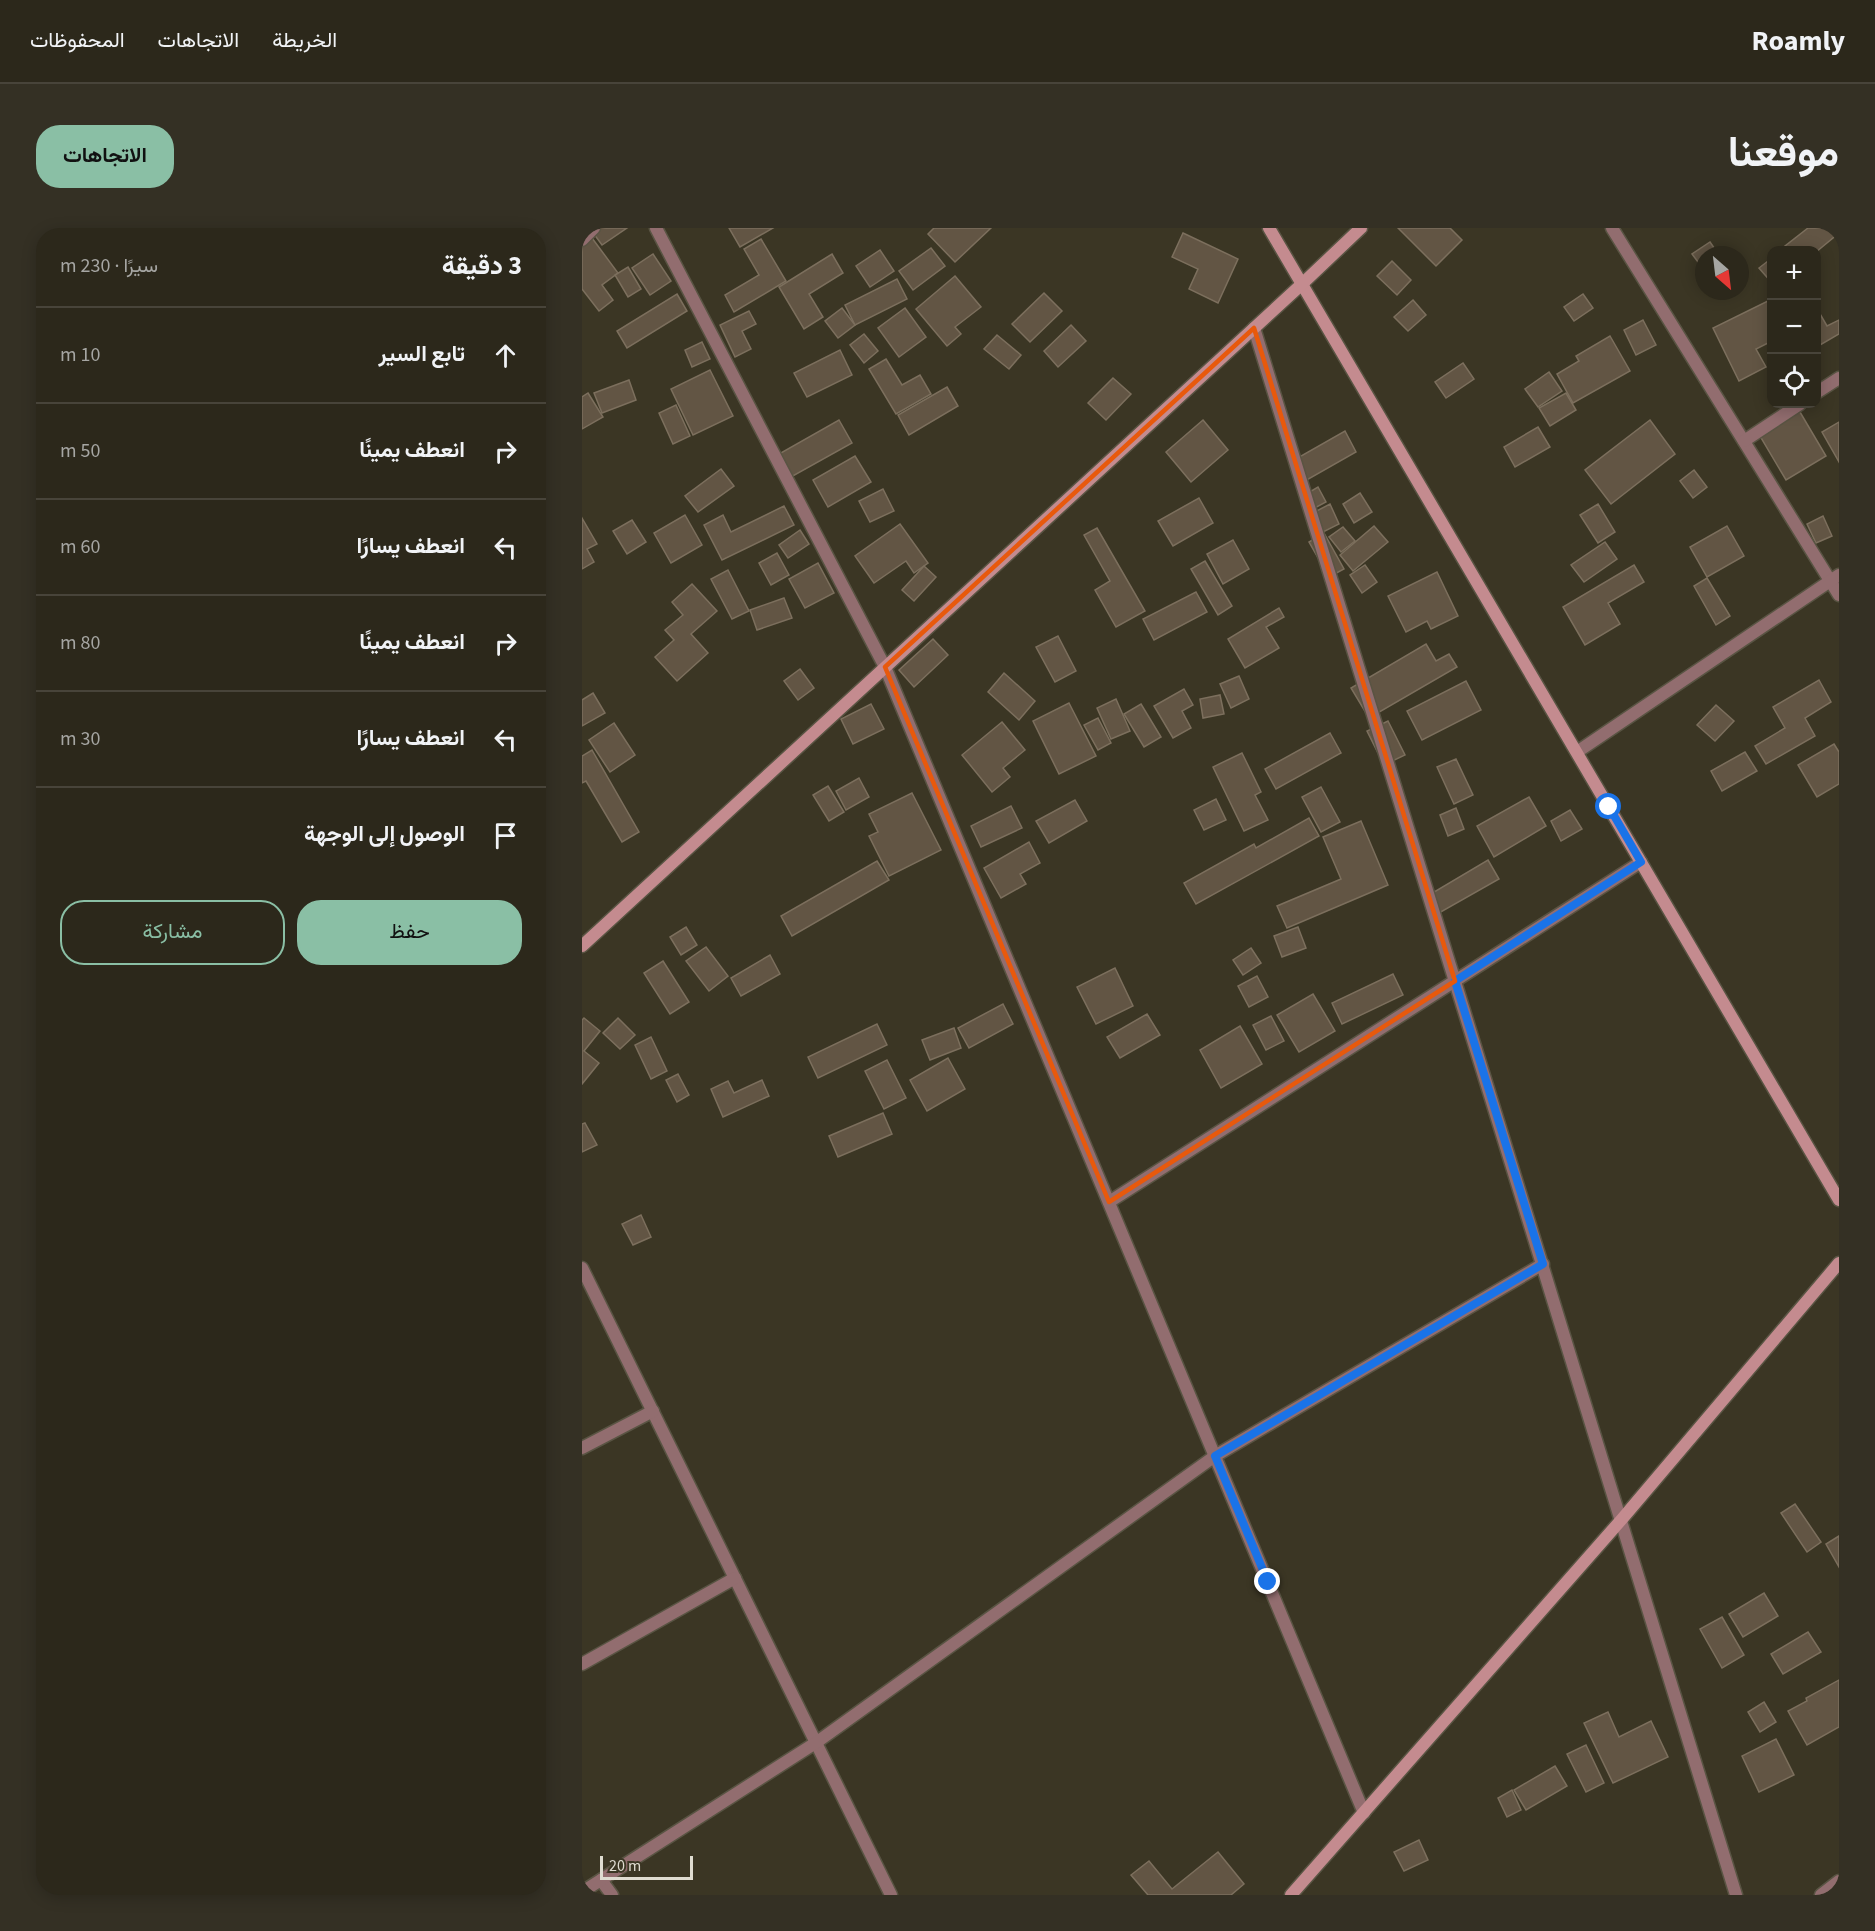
<!DOCTYPE html>
<html lang="ar">
<head>
<meta charset="utf-8">
<style>
	:root { --surface:#2c281b; --page:#343024; --text:#f1f3f6; --muted:#a6a6a3; --line:#48443a; --accent:#8abfa5 }
	body { margin:0; font-family:"Source Sans 3",Vazirmatn,sans-serif; background:var(--page); color:var(--text); direction:rtl }
	.controls { position:absolute; right:18px; top:18px; display:grid; overflow:hidden; border-radius:12px; box-shadow:0 3px 15px #0003 }
	.controls button { width:54px; height:54px; display:grid; place-items:center; padding:0; border:0; border-bottom:2px solid var(--line); background:var(--surface); color:var(--text); font:30px sans-serif }
	.compass { position:absolute; left:1113px; top:18px; width:54px; height:54px; border-radius:50%; background:var(--surface); box-shadow:0 3px 15px #0003; rotate:152deg }
	.scale { position:absolute; left:18px; bottom:15px; width:93px; box-sizing:border-box; padding-left:6px; border:3px solid #dfdcd1; border-top:0; font-size:16px; line-height:21px; white-space:nowrap; color:#dfdcd1; -webkit-text-stroke:4px #3b3624; paint-order:stroke }
	.stop { position:absolute; width:18px; height:18px; margin:-14px; border:4px solid #1a73e8; border-radius:50%; background:#fff }
	.stop.end { background:#1a73e8; border-color:#fff; box-shadow:0 2px 6px #0008 }
	.list { margin:0; padding:0; list-style:none }
	h2 { display:flex; justify-content:space-between; align-items:center; height:78px; margin:0; padding:0 24px; font-size:26px }
	h2 small { font-size:20px; font-weight:400; color:var(--muted) }
	.list li { display:grid; grid-template-columns:39px 1fr auto; gap:18px; align-items:center; box-sizing:border-box; height:96px; padding:0 24px; border-top:2px solid var(--line) }
	.list b { display:block; font-size:22px; white-space:nowrap }
	.list em { font-size:20px; font-style:normal; color:var(--muted) }
	.actions { display:flex; gap:12px; padding:18px 24px }
	.actions a { flex:1; padding:14px 0; border:2px solid var(--accent); border-radius:24px; text-align:center; font-size:21px; color:var(--accent) }
	.actions .main { background:var(--accent); color:#111 }
	.icon { flex:none; width:33px; height:33px; fill:none; stroke:currentColor; stroke-width:2; stroke-linecap:round; stroke-linejoin:round }
	.map { position:relative; flex:none; width:1257px; height:1667px; overflow:hidden; direction:ltr; border-radius:24px }
	header { display:flex; align-items:center; gap:36px; box-sizing:border-box; height:84px; padding:0 30px; background:var(--surface); border-bottom:2px solid var(--line) }
	header strong { font-size:28px }
	nav { display:flex; gap:33px; margin-inline-start:auto; font-size:21px }
	.intro { display:flex; align-items:center; justify-content:space-between; box-sizing:border-box; height:144px; padding:0 36px }
	h1 { margin:0; font-size:42px }
	.button { padding:15px 27px; border-radius:24px; background:var(--accent); color:#111; font-size:21px; font-weight:700 }
	main { display:flex; gap:36px; padding:0 36px }
	aside { flex:1; background:var(--surface); border-radius:24px; box-shadow:0 3px 15px #0003 }
	.map>svg:first-child { display:block }
	.building { fill:#625544; stroke:#7c6f5d; stroke-width:1.5 }
	.lines { fill:none; stroke-linecap:round; stroke-linejoin:round }
	.street-casing { stroke:#595443; stroke-width:15 }
	.secondary-casing { stroke:#595443; stroke-width:15 }
	.street { stroke:#926d6f; stroke-width:12 }
	.secondary { stroke:#c48b8f; stroke-width:12 }
	.route { stroke:#1a73e8; stroke-width:8 }
	.marked { fill:none; stroke:#e8590c; stroke-width:4.5; stroke-linejoin:round }
</style>
</head>
<body>
<header>
<strong>Roamly</strong>
<nav><a>الخريطة</a><a>الاتجاهات</a><a>المحفوظات</a></nav>
</header>
<div class="intro"><h1>موقعنا</h1><a class="button">الاتجاهات</a></div>
<main>
<div class="map">
<svg width="1257" height="1667" viewBox="0 0 1257 1667">
	<rect width="100%" height="100%" fill="#3b3624"/>
	<g class="building">
		<polygon points="13,0 45,0 20,17 9,2"/>
		<polygon points="147,0 191,0 158,19"/>
		<polygon points="352,0 409,0 373,34 346,6"/>
		<polygon points="816,0 868,0 880,12 854,38"/>
		<polygon points="1226,0 1257,0 1257,5 1234,24 1198,22"/>
		<polygon points="601,5 656,31 636,75 607,61 616,41 590,29"/>
		<polygon points="10,10 36,45 20,57 31,72 17,83 0,61 0,18"/>
		<polygon points="179,11 204,53 152,84 143,67 177,47 162,21"/>
		<polygon points="1128,14 1137,27 1122,27 1122,42 1110,26"/>
		<polygon points="349,20 363,38 331,62 317,43"/>
		<polygon points="298,22 312,43 288,59 274,38"/>
		<polygon points="71,26 89,53 68,67 50,40"/>
		<polygon points="250,26 261,45 227,66 241,89 222,101 197,59"/>
		<polygon points="1190,30 1190,55 1177,40"/>
		<polygon points="810,33 829,52 815,67 795,48"/>
		<polygon points="46,39 59,61 46,69 33,47"/>
		<polygon points="373,48 399,79 373,99 379,106 365,118 334,81"/>
		<polygon points="315,51 325,71 273,97 263,77"/>
		<polygon points="462,65 480,83 448,114 430,96"/>
		<polygon points="95,66 105,83 45,120 35,103"/>
		<polygon points="1001,66 1011,80 992,93 982,79"/>
		<polygon points="1190,71 1190,113 1174,121 1184,139 1157,153 1131,100"/>
		<polygon points="831,72 844,87 826,103 812,89"/>
		<polygon points="1234,79 1245,98 1257,92 1257,106 1238,117 1234,112"/>
		<polygon points="260,80 273,97 256,110 243,93"/>
		<polygon points="323,80 344,109 317,129 296,100"/>
		<polygon points="167,83 174,96 160,103 169,121 153,129 138,97"/>
		<polygon points="1061,92 1074,117 1054,127 1042,102"/>
		<polygon points="489,97 504,113 476,139 462,123"/>
		<polygon points="282,106 296,123 282,135 268,117"/>
		<polygon points="415,107 439,127 427,141 402,121"/>
		<polygon points="1028,108 1048,143 991,175 975,146 997,133 994,128"/>
		<polygon points="120,114 128,131 110,139 103,122"/>
		<polygon points="258,122 270,147 225,169 212,145"/>
		<polygon points="304,131 320,157 338,147 349,166 314,186 287,141"/>
		<polygon points="881,135 892,151 864,170 853,154"/>
		<polygon points="128,142 151,188 111,207 89,161"/>
		<polygon points="967,144 980,163 956,179 943,161"/>
		<polygon points="531,150 549,166 524,192 506,175"/>
		<polygon points="47,152 54,172 20,185 12,165"/>
		<polygon points="365,159 376,178 327,207 316,187"/>
		<polygon points="6,165 21,189 0,201 0,169"/>
		<polygon points="984,165 994,182 968,198 957,180"/>
		<polygon points="94,177 108,208 91,216 77,185"/>
		<polygon points="1215,179 1244,228 1204,252 1175,203"/>
		<polygon points="257,192 270,215 209,249 197,226"/>
		<polygon points="621,192 646,222 609,254 584,224"/>
		<polygon points="1068,192 1093,226 1029,276 1003,242"/>
		<polygon points="1257,194 1257,234 1240,204"/>
		<polygon points="956,199 968,219 933,239 922,219"/>
		<polygon points="763,203 774,224 723,253 712,232"/>
		<polygon points="273,228 289,254 246,279 231,252"/>
		<polygon points="139,241 152,258 116,284 103,268"/>
		<polygon points="1112,242 1125,259 1111,270 1098,253"/>
		<polygon points="736,259 744,274 727,283 719,269"/>
		<polygon points="301,261 312,283 288,294 277,273"/>
		<polygon points="778,265 790,284 772,295 761,276"/>
		<polygon points="617,270 631,295 591,318 576,293"/>
		<polygon points="748,276 757,296 735,307 725,288"/>
		<polygon points="1016,276 1033,304 1016,315 998,287"/>
		<polygon points="202,278 212,297 140,332 122,297 141,287 149,304"/>
		<polygon points="103,287 120,317 89,335 72,305"/>
		<polygon points="1241,288 1250,308 1234,315 1225,296"/>
		<polygon points="0,290 15,316 5,321 12,334 0,341"/>
		<polygon points="50,292 64,314 45,326 31,303"/>
		<polygon points="318,296 346,335 332,345 324,333 292,355 273,328"/>
		<polygon points="792,298 806,314 771,343 758,327"/>
		<polygon points="1145,298 1162,328 1125,349 1108,319"/>
		<polygon points="761,299 773,313 759,324 747,309"/>
		<polygon points="515,300 563,383 534,399 513,362 528,353 502,307"/>
		<polygon points="218,302 227,316 206,330 197,317"/>
		<polygon points="742,305 762,341 747,349 727,314"/>
		<polygon points="651,312 667,341 641,356 625,326"/>
		<polygon points="1023,314 1035,331 1002,354 989,337"/>
		<polygon points="195,325 207,347 189,357 177,335"/>
		<polygon points="623,333 650,378 636,387 609,341"/>
		<polygon points="236,335 252,365 223,380 207,351"/>
		<polygon points="783,337 795,354 780,365 768,347"/>
		<polygon points="1052,337 1062,354 1026,375 1038,396 1003,417 981,379"/>
		<polygon points="342,338 354,349 332,373 320,362"/>
		<polygon points="146,342 167,383 150,391 129,351"/>
		<polygon points="855,344 876,388 849,401 845,393 824,404 806,368"/>
		<polygon points="1125,350 1148,388 1134,397 1112,358"/>
		<polygon points="110,356 135,383 109,406 126,425 95,453 73,429 92,412 83,402 101,387 90,374"/>
		<polygon points="614,364 625,384 572,412 561,391"/>
		<polygon points="202,370 210,390 175,402 168,382"/>
		<polygon points="697,380 702,389 684,399 697,420 663,440 646,411"/>
		<polygon points="476,408 494,443 473,454 454,419"/>
		<polygon points="351,411 366,427 332,459 317,442"/>
		<polygon points="844,416 854,433 867,426 875,439 787,490 769,460"/>
		<polygon points="218,441 232,460 216,472 202,453"/>
		<polygon points="422,445 453,473 437,492 406,464"/>
		<polygon points="657,448 667,471 649,480 638,456"/>
		<polygon points="1237,452 1249,474 1223,490 1233,508 1184,536 1173,518 1203,500 1191,479"/>
		<polygon points="884,453 899,482 840,512 825,483"/>
		<polygon points="602,461 611,477 600,483 609,500 591,510 572,478"/>
		<polygon points="11,465 23,485 0,498 0,472"/>
		<polygon points="638,467 642,486 621,490 618,471"/>
		<polygon points="534,471 548,503 529,511 515,480"/>
		<polygon points="487,475 514,528 477,546 451,493"/>
		<polygon points="289,476 302,501 271,516 259,491"/>
		<polygon points="559,476 579,509 562,519 542,486"/>
		<polygon points="1134,477 1152,493 1133,513 1115,497"/>
		<polygon points="516,490 529,515 516,522 502,497"/>
		<polygon points="806,493 823,527 802,537 785,503"/>
		<polygon points="420,494 443,522 421,540 428,549 410,564 380,527"/>
		<polygon points="32,495 53,527 28,544 7,512"/>
		<polygon points="748,505 759,525 694,561 683,541"/>
		<polygon points="1252,516 1257,524 1257,556 1235,569 1216,537"/>
		<polygon points="10,522 57,604 40,614 4,553 0,555 0,528"/>
		<polygon points="1163,524 1175,543 1140,563 1129,543"/>
		<polygon points="660,525 679,564 673,567 686,592 662,603 631,539"/>
		<polygon points="874,531 891,567 872,576 855,539"/>
		<polygon points="277,550 287,569 264,582 254,563"/>
		<polygon points="246,558 262,584 247,593 231,567"/>
		<polygon points="739,559 758,594 739,604 720,569"/>
		<polygon points="330,565 359,622 307,648 287,608 296,604 287,586"/>
		<polygon points="947,569 964,598 912,629 895,598"/>
		<polygon points="634,571 644,592 622,602 612,582"/>
		<polygon points="493,572 505,593 467,615 454,593"/>
		<polygon points="429,578 440,600 399,619 389,598"/>
		<polygon points="874,580 882,601 866,608 858,587"/>
		<polygon points="988,582 1000,601 979,613 969,593"/>
		<polygon points="727,590 737,608 614,676 602,655 672,616 674,620"/>
		<polygon points="779,593 806,657 705,700 695,678 759,651 741,609"/>
		<polygon points="447,614 458,635 438,646 444,656 419,670 402,640"/>
		<polygon points="906,632 917,651 857,685 847,667"/>
		<polygon points="295,633 307,652 210,708 199,688"/>
		<polygon points="104,699 115,717 99,727 88,709"/>
		<polygon points="716,699 724,720 700,729 692,708"/>
		<polygon points="124,719 146,748 127,763 104,733"/>
		<polygon points="669,720 679,735 661,747 651,732"/>
		<polygon points="188,727 198,746 159,768 149,750"/>
		<polygon points="81,733 107,774 88,786 62,745"/>
		<polygon points="533,740 551,778 514,796 495,759"/>
		<polygon points="811,746 821,767 760,796 750,775"/>
		<polygon points="675,748 686,769 667,779 656,758"/>
		<polygon points="731,766 753,803 717,824 695,787"/>
		<polygon points="421,776 431,796 387,820 376,800"/>
		<polygon points="565,786 578,807 538,830 525,809"/>
		<polygon points="689,788 702,813 684,822 671,797"/>
		<polygon points="2,790 18,803 2,823 17,835 0,856 0,792"/>
		<polygon points="36,790 53,807 38,821 21,805"/>
		<polygon points="295,796 305,817 236,850 226,829"/>
		<polygon points="658,798 680,836 639,860 618,822"/>
		<polygon points="372,800 379,820 348,832 340,812"/>
		<polygon points="69,809 85,843 69,851 53,817"/>
		<polygon points="366,830 383,861 345,883 328,852"/>
		<polygon points="305,832 324,870 302,881 283,843"/>
		<polygon points="96,846 107,867 95,874 84,852"/>
		<polygon points="180,852 187,868 141,889 129,861 146,853 152,865"/>
		<polygon points="301,885 310,906 256,929 247,908"/>
		<polygon points="3,895 15,917 0,924 0,896"/>
		<polygon points="59,987 69,1009 51,1017 40,996"/>
		<polygon points="1213,1276 1239,1314 1225,1324 1199,1285"/>
		<polygon points="1257,1308 1257,1339 1244,1316"/>
		<polygon points="1182,1365 1196,1388 1161,1409 1147,1386"/>
		<polygon points="1140,1389 1162,1427 1140,1440 1118,1401"/>
		<polygon points="1226,1404 1239,1424 1201,1446 1189,1426"/>
		<polygon points="1257,1452 1257,1499 1225,1517 1206,1483 1225,1473 1224,1470"/>
		<polygon points="1182,1474 1194,1494 1178,1504 1166,1484"/>
		<polygon points="1026,1484 1037,1509 1069,1493 1086,1529 1031,1555 1002,1495"/>
		<polygon points="1194,1511 1212,1547 1177,1564 1160,1528"/>
		<polygon points="1004,1517 1022,1555 1004,1564 985,1526"/>
		<polygon points="973,1538 985,1558 944,1582 932,1562"/>
		<polygon points="930,1562 939,1582 925,1589 916,1570"/>
		<polygon points="837,1612 846,1632 822,1643 812,1624"/>
		<polygon points="636,1624 662,1656 649,1667 566,1667 549,1647 567,1633 590,1661"/>
	</g>
	<g class="lines">
		<g class="street-casing">
			<g id="street">
				<polyline points="74,0 303,439 782,1585"/>
				<polyline points="1030,0 1257,367"/>
				<polyline points="0,12 12,0"/>
				<polyline points="672,100 1154,1667"/>
				<polyline points="1234,165 1257,150"/>
				<polyline points="1162,213 1218,176"/>
				<polyline points="995,524 1257,347"/>
				<polyline points="527,974 1059,634"/>
				<polyline points="0,1040 309,1667"/>
				<polyline points="0,1220 71,1183"/>
				<polyline points="0,1436 153,1350"/>
				<polyline points="19,1652 30,1667"/>
				<polyline points="0,1664 235,1514 633,1228 961,1036"/>
				<polyline points="1239,1667 1257,1653"/>
			</g>
		</g>
		<g class="secondary-casing">
			<g id="secondary">
				<polyline points="687,0 1257,972"/>
				<polyline points="0,718 720,56 779,0"/>
				<polyline points="709,1667 1040,1291 1257,1035"/>
			</g>
		</g>
		<use href="#street" class="street"/>
		<use href="#secondary" class="secondary"/>
	</g>
	<g class="lines">
		<polyline class="route" points="686,1354 633,1228 961,1036 873,753 1059,634 1027,579"/>
	</g>
	<path class="marked" d="M672 100 873 753 527 974 303 439Z"/>
</svg>
<div class="controls">
<button>+</button>
<button>−</button>
<button><svg class="icon" aria-label="locate" viewBox="0 0 24 24"><circle cx="12" cy="12" r="6"/><path d="M12 2v4M12 18v4M2 12h4M18 12h4"/></svg></button>
</div>
<svg class="compass" viewBox="-18 -18 36 36"><path d="M0-13l5 13h-10z" fill="#e53935"/><path d="M0 13l5-13h-10z" fill="#a6a6a3"/></svg>
<div class="scale">20 m</div>
<div class="stop" style="left:1027px;top:579px"></div>
<div class="stop end" style="left:686px;top:1354px"></div>
</div>
<aside>
<h2>3 دقيقة<small>سيرًا · 230 m</small></h2>
<ul class="list">
<li><svg class="icon" aria-label="ahead" viewBox="0 0 24 24"><path d="M12 20V5M6 11l6-6 6 6"/></svg><div><b>تابع السير</b></div><em>10 m</em></li>
<li><svg class="icon" aria-label="right" viewBox="0 0 24 24"><path d="M7 20v-9h11M14 6l5 5-5 5"/></svg><div><b>انعطف يمينًا</b></div><em>50 m</em></li>
<li><svg class="icon" aria-label="left" viewBox="0 0 24 24"><path d="M17 20v-9H6M10 6l-5 5 5 5"/></svg><div><b>انعطف يسارًا</b></div><em>60 m</em></li>
<li><svg class="icon" aria-label="right" viewBox="0 0 24 24"><path d="M7 20v-9h11M14 6l5 5-5 5"/></svg><div><b>انعطف يمينًا</b></div><em>80 m</em></li>
<li><svg class="icon" aria-label="left" viewBox="0 0 24 24"><path d="M17 20v-9H6M10 6l-5 5 5 5"/></svg><div><b>انعطف يسارًا</b></div><em>30 m</em></li>
<li><svg class="icon" aria-label="arrive" viewBox="0 0 24 24"><path d="M6 21V4h12l-3 4 3 4H6"/></svg><div><b>الوصول إلى الوجهة</b></div></li>
</ul>
<div class="actions"><a class="main">حفظ</a><a>مشاركة</a></div>
</aside>
</main>
</body>
</html>
